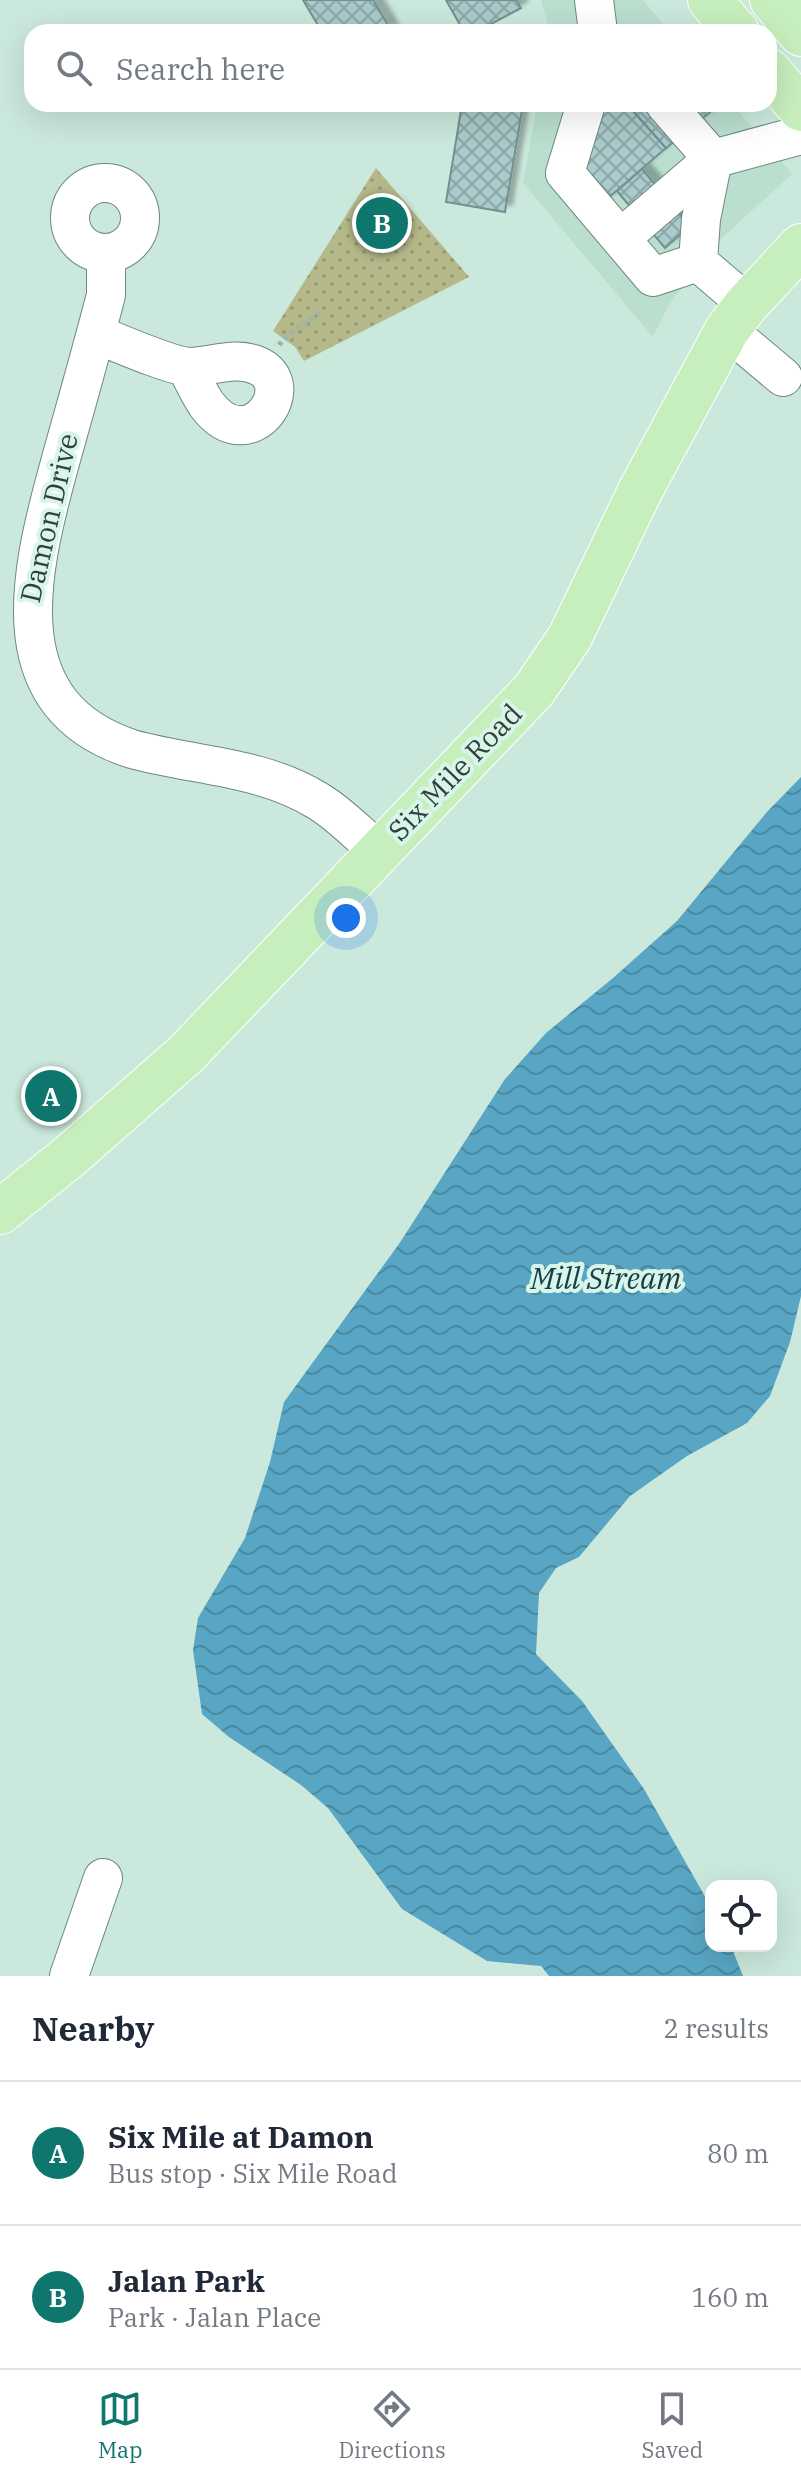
<!DOCTYPE html>
<html lang="en">
<head>
<meta charset="utf-8">
<style>
	:root { --surface:#fff; --page:#f2f2f3; --text:#1f2937; --muted:#747a83; --line:#e0e1e3; --accent:#0f766e }
	body { margin:0; font-family:"IBM Plex Serif",serif; background:var(--page); color:var(--text) }
	.controls { position:absolute; right:24px; bottom:24px; display:grid; overflow:hidden; border-radius:16px; box-shadow:0 8px 32px #0002 }
	.controls button { width:72px; height:72px; display:grid; place-items:center; padding:0; border:0; border-bottom:2px solid var(--line); background:var(--surface); color:var(--text); font:40px sans-serif }
	.you { position:absolute; left:346px; top:918px; width:28px; height:28px; margin:-20px; border:6px solid #fff; border-radius:50%; background:#1a73e8; box-shadow:0 0 0 12px #1a73e833 }
	.badge { display:grid; place-items:center; width:52px; height:52px; border-radius:50%; background:var(--accent); color:#fff; font-size:26px; font-weight:700 }
	.pin { position:absolute; translate:-50% -50%; border:4px solid #fff; box-shadow:0 2px 8px #0006 }
	.list { margin:0; padding:0; list-style:none }
	h2 { display:flex; justify-content:space-between; align-items:center; height:104px; margin:0; padding:0 32px; font-size:34px }
	h2 small { font-size:26px; font-weight:400; color:var(--muted) }
	.list li { display:grid; grid-template-columns:52px 1fr auto; gap:24px; align-items:center; box-sizing:border-box; height:144px; padding:0 32px; border-top:2px solid var(--line) }
	.list b { display:block; font-size:30px; white-space:nowrap }
	.list p { margin:0; font-size:26px; white-space:nowrap; color:var(--muted) }
	.list em { font-size:26px; font-style:normal; color:var(--muted) }
	.icon { flex:none; width:44px; height:44px; fill:none; stroke:currentColor; stroke-width:2; stroke-linecap:round; stroke-linejoin:round }
	.map { position:relative; flex:none; width:801px; height:1976px; overflow:hidden }
	.search { position:absolute; background:var(--surface); box-shadow:0 8px 32px #0002; left:24px; right:24px; top:24px; height:88px; display:flex; align-items:center; gap:20px; box-sizing:border-box; padding:0 28px; border-radius:24px; color:var(--muted); font-size:30px }
	.sheet { height:392px; background:var(--surface) }
	nav { display:flex; justify-content:space-around; align-items:center; box-sizing:border-box; height:112px; border-top:2px solid var(--line); background:var(--surface); font-size:22px; color:var(--muted) }
	nav a { display:grid; justify-items:center; gap:4px }
	nav .on { color:var(--accent) }
	.map>svg:first-child { display:block }
	.built { fill:#badfcf }
	.grass { fill:url(#grass-dots) }
	.water { fill:url(#water-waves) }
	.building { fill:url(#building-cross-hatch); stroke:#729191; stroke-width:2; filter:url(#shadow) }
	.lines { fill:none; stroke-linecap:round; stroke-linejoin:round }
	.minor-casing { stroke:#6d887d; stroke-width:40 }
	.major-casing { stroke:#fff; stroke-width:46 }
	.path { stroke:#9db5ab; stroke-width:5; stroke-dasharray:4 4; stroke-linecap:butt }
	.minor { stroke:#fff; stroke-width:38 }
	.major { stroke:#c7eebd; stroke-width:44 }
	.labels { text-anchor:middle; stroke-width:8; stroke-linejoin:round; paint-order:stroke }
	.street-label { font-size:28px; fill:#333f3a; stroke:#d8f5e9 }
	.water-label { font-size:30px; font-style:italic; fill:#183c4a; stroke:#d8f5e9 }
</style>
</head>
<body>
<div class="map">
<svg width="801" height="1976" viewBox="0 0 801 1976">
	<defs>
		<pattern id="grass-dots" width="8" height="8" patternUnits="userSpaceOnUse" patternTransform="scale(2)"><rect width="8" height="8" fill="#b5b989"/><path d="M2 2h.1M6 6h.1" fill="none" stroke="#949871" stroke-width="1.8" stroke-linecap="round"/></pattern>
		<pattern id="water-waves" width="16" height="10" patternUnits="userSpaceOnUse" patternTransform="scale(2)"><rect width="16" height="10" fill="#58a6c3"/><path d="M0 5q4-4 8 0t8 0" fill="none" stroke="#49899f"/></pattern>
		<pattern id="building-cross-hatch" width="8" height="8" patternUnits="userSpaceOnUse" patternTransform="scale(2)"><rect width="8" height="8" fill="#aacbcb"/><path d="M0 0l8 8M0 8l8-8" fill="none" stroke="#8ba6a6"/></pattern>
		<filter id="shadow"><feDropShadow dx="7" dy="-7" stdDeviation="2" flood-color="#0004"/></filter>
	</defs>
	<rect width="100%" height="100%" fill="#cbe8dc"/>
	<g class="built">
		<polygon points="541,0 643,0 670,32 550,32"/>
		<polygon points="537,104 732,104 792,174 710,249 669,305 653,337 523,183"/>
	</g>
	<polygon class="grass" points="376,168 469,277 304,361 295,347 273,331"/>
	<polygon class="water" points="801,777 801,1296 790,1342 770,1396 747,1423 687,1456 630,1496 579,1557 556,1568 539,1593 536,1654 582,1701 644,1789 711,1907 711,1946 731,1946 743,1976 549,1976 541,1966 487,1961 402,1909 328,1808 301,1785 229,1737 202,1714 193,1650 198,1618 245,1538 270,1462 284,1402 399,1244 505,1079 546,1033 613,978 677,921 766,813"/>
	<g class="building">
		<polygon points="303,0 373,0 392,32 322,32"/>
		<polygon points="446,0 516,0 521,8 476,32 464,32"/>
		<polygon points="462,104 523,104 505,212 446,202"/>
		<polygon points="606,104 627,104 666,148 600,205 573,173 592,116"/>
		<polygon points="627,104 711,104 715,108 666,148"/>
		<polygon points="642,169 690,226 665,248 617,191"/>
	</g>
	<g class="lines">
		<g class="minor-casing">
			<g id="minor">
				<polyline points="594,0 598,32"/>
				<polyline points="586,104 565,173 653,277 698,262"/>
				<polyline points="665,104 713,159 801,135"/>
				<circle cx="105" cy="218" r="35"/>
				<polyline points="621,238 713,159"/>
				<path d="M106 254V295C91 353 74 412 58 470 28 579 0 706 132 749 193 766 262 766 318 801 340 814 359 835 379 851"/>
				<polyline points="698,262 701,219 713,159"/>
				<polyline points="698,262 747,304"/>
				<polyline points="727,330 783,377"/>
				<path d="M96 334C116 342 171 366 189 367 211 367 234 356 256 365 303 383 250 462 207 405 199 394 193 379 186 367"/>
				<polyline points="69,1976 103,1878"/>
			</g>
		</g>
		<g class="major-casing">
			<g id="major">
				<polyline points="710,0 737,32"/>
				<polyline points="772,0 801,34"/>
				<polyline points="769,71 801,109"/>
				<polyline points="0,1212 70,1156 186,1054 534,690 570,637 640,491 727,330 747,304 801,246"/>
			</g>
		</g>
		<path class="path" d="M279 345C292 329 308 324 321 311"/>
		<use href="#minor" class="minor"/>
		<use href="#major" class="major"/>
	</g>
	<g class="labels">
		<g class="street-label">
			<text transform="translate(49 518) rotate(-77)" y="10">Damon Drive</text>
			<text transform="translate(455 772) rotate(-46)" y="10">Six Mile Road</text>
		</g>
		<g class="water-label">
			<text x="606" y="1289">Mill Stream</text>
		</g>
	</g>
</svg>
<div class="controls">
<button><svg class="icon" aria-label="locate" viewBox="0 0 24 24"><circle cx="12" cy="12" r="6"/><path d="M12 2v4M12 18v4M2 12h4M18 12h4"/></svg></button>
</div>
<div class="you"></div>
<div class="pin badge" style="left:51px;top:1096px">A</div>
<div class="pin badge" style="left:382px;top:223px">B</div>
<div class="search"><svg class="icon" aria-label="search" viewBox="0 0 24 24"><circle cx="10" cy="10" r="6"/><path d="M15 15l6 6"/></svg>Search here</div>
</div>
<section class="sheet">
<h2>Nearby<small>2 results</small></h2>
<ul class="list">
<li><span class="badge">A</span><div><b>Six Mile at Damon</b><p>Bus stop · Six Mile Road</p></div><em>80 m</em></li>
<li><span class="badge">B</span><div><b>Jalan Park</b><p>Park · Jalan Place</p></div><em>160 m</em></li>
</ul>
</section>
<nav>
<a class="on"><svg class="icon" aria-label="map" viewBox="0 0 24 24"><path d="M3 6l6-2 6 2 6-2v14l-6 2-6-2-6 2zM9 4v14M15 6v14"/></svg>Map</a>
<a><svg class="icon" aria-label="directions" viewBox="0 0 24 24"><path d="M12 3l9 9-9 9-9-9zM9 14v-3h6M13 9l2 2-2 2"/></svg>Directions</a>
<a><svg class="icon" aria-label="saved" viewBox="0 0 24 24"><path d="M7 4h10v16l-5-4-5 4z"/></svg>Saved</a>
</nav>
</body>
</html>
